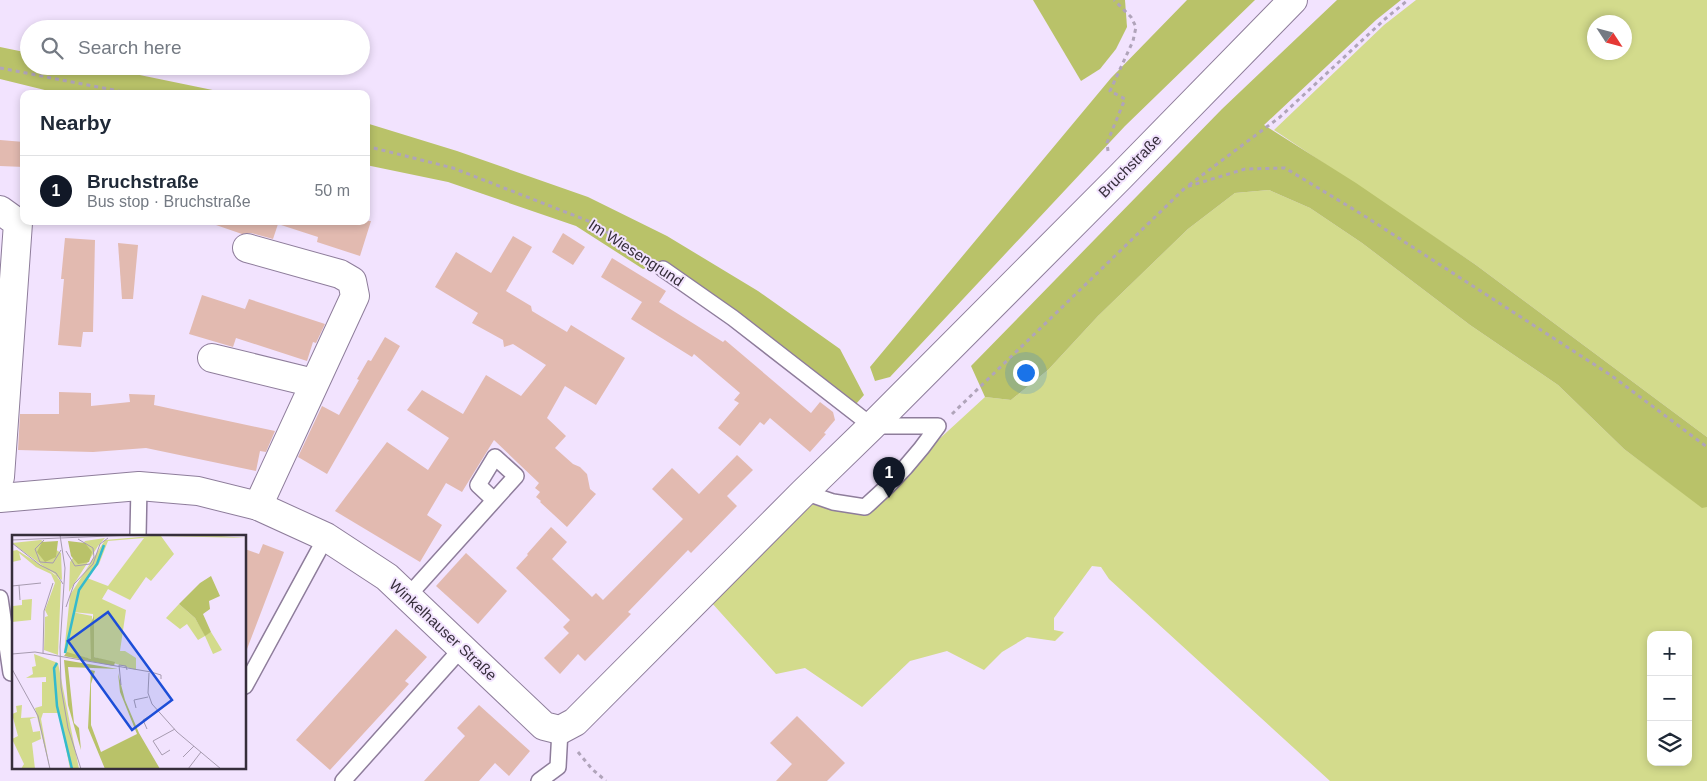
<!DOCTYPE html>
<html lang="en">
<head>
<meta charset="utf-8">
<style>
	:root { --surface:#fff; --page:#f2f2f3; --text:#1f2937; --muted:#747a83; --line:#e0e1e3; --accent:#111827 }
	body { margin:0; font-family:Arial,sans-serif; background:var(--page); color:var(--text) }
	.controls { position:absolute; right:15px; bottom:15px; display:grid; overflow:hidden; border-radius:10px; box-shadow:0 2px 8px #0003 }
	.controls button { width:45px; height:45px; display:grid; place-items:center; padding:0; border:0; border-bottom:1px solid var(--line); background:var(--surface); color:var(--text); font:25px sans-serif }
	.compass { position:absolute; left:1587px; top:15px; width:45px; height:45px; border-radius:50%; background:var(--surface); box-shadow:0 2px 8px #0003; rotate:126deg }
	.you { position:absolute; left:1025px; top:372px; width:18px; height:18px; margin:-12px; border:4px solid #fff; border-radius:50%; background:#1a73e8; box-shadow:0 0 0 8px #1a73e833 }
	.badge { display:grid; place-items:center; width:32px; height:32px; border-radius:50%; background:var(--accent); color:#fff; font-size:16px; font-weight:700 }
	.pin { position:absolute; translate:-50% -41px; filter:drop-shadow(0 1px 2px #0008) }
	.pin::after { content:''; position:absolute; top:26px; width:18px; height:15px; background:inherit; clip-path:polygon(0 0,100% 0,50% 100%) }
	.list { margin:0; padding:0; list-style:none }
	h2 { display:flex; justify-content:space-between; align-items:center; height:65px; margin:0; padding:0 20px; font-size:21px }
	h2 small { font-size:16px; font-weight:400; color:var(--muted) }
	.list li { display:grid; grid-template-columns:32px 1fr auto; gap:15px; align-items:center; box-sizing:border-box; height:70px; padding:0 20px; border-top:1px solid var(--line) }
	.list b { display:block; font-size:19px; white-space:nowrap }
	.list p { margin:0; font-size:16px; white-space:nowrap; color:var(--muted) }
	.list em { font-size:16px; font-style:normal; color:var(--muted) }
	.icon { flex:none; width:28px; height:28px; fill:none; stroke:currentColor; stroke-width:2; stroke-linecap:round; stroke-linejoin:round }
	.map { position:relative; flex:none; width:1707px; height:781px; overflow:hidden }
	.search { position:absolute; background:var(--surface); box-shadow:0 2px 8px #0003; left:20px; top:20px; width:350px; height:55px; display:flex; align-items:center; gap:12px; box-sizing:border-box; padding:0 18px; border-radius:28px; color:var(--muted); font-size:19px }
	.panel { position:absolute; background:var(--surface); box-shadow:0 2px 8px #0003; left:20px; top:90px; width:350px; height:135px; border-radius:10px }
	.map>svg:first-child { display:block }
	.green { fill:#d3db8c; fill-rule:evenodd }
	.forest { fill:#b9c269 }
	.building { fill:#e2bab0 }
	.lines { fill:none; stroke-linecap:round; stroke-linejoin:round }
	.service-casing { stroke:#8e7d9b; stroke-width:18 }
	.minor-casing { stroke:#8e7d9b; stroke-width:30 }
	.path { stroke:#b0a4ba; stroke-width:3; stroke-dasharray:4 4; stroke-linecap:butt }
	.service { stroke:#fff; stroke-width:15 }
	.minor { stroke:#fff; stroke-width:28 }
	.labels { text-anchor:middle; stroke-width:4; stroke-linejoin:round; paint-order:stroke }
	.street-label { font-size:15px; fill:#362e3b; stroke:#f2e3fe }
	.inset-river { fill:none; stroke:#34bacd; stroke-width:2.5 }
	.inset-road { fill:none; stroke:#a79bb0; stroke-width:1 }
	.view { fill:#1d4ed8; fill-opacity:0.15; stroke:#1d4ed8; stroke-width:2.5 }
	.inset-edge { fill:none; stroke:#362e3b; stroke-width:2.5 }
</style>
</head>
<body>
<div class="map">
<svg width="1707" height="781" viewBox="0 0 1707 781">
	<rect width="100%" height="100%" fill="#f2e3fe"/>
	<g class="green">
		<path d="M1416 0H1707V437L1476 265 1274 130 1384 25ZM1594 22H1624V52H1594Z"/>
		<path d="M1269 190 1310 208 1362 243 1470 325 1558 385 1624 449 1702 507H1707V781H1330L1109 579 1101 567 1092 566 1054 618V630L1064 632 1055 641 1027 637 1002 652 984 670 947 651 910 661 862 707 805 668 776 674 711 602 807 504 866 512 936 442 985 397 1011 400 1048 370 1098 316 1188 229 1235 193ZM1651 635H1688V762H1651Z"/>
	</g>
	<g class="forest">
		<polygon points="1033,0 1125,0 1127,27 1116,49 1100,69 1081,81"/>
		<polygon points="1187,0 1255,0 1125,126 890,377 875,381 870,367 1111,78"/>
		<polygon points="1337,0 1401,0 1376,20 1264,125 1356,183 1476,265 1707,437 1707,507 1702,508 1624,449 1558,385 1470,325 1362,243 1310,208 1269,190 1235,193 1188,229 1098,316 1048,370 1011,400 985,397 971,366 1222,109"/>
		<polygon points="0,47 29,53 29,66 96,66 232,94 61,94 0,79"/>
		<polygon points="366,123 457,151 588,197 667,236 758,291 840,349 864,395 856,404 844,399 664,262 643,269 576,226 448,182 366,165"/>
	</g>
	<g class="building">
		<polygon points="0,140 24,142 24,167 0,166"/>
		<polygon points="216,221 279,221 273,239 251,233 242,234 216,225"/>
		<polygon points="281,221 371,221 360,256 317,242 318,237 281,225"/>
		<polygon points="563,233 585,247 573,265 552,252"/>
		<polygon points="513,236 532,247 506,291 531,306 532,311 567,332 571,325 625,358 596,405 565,386 547,418 566,436 555,448 573,464 580,467 587,474 590,489 596,494 567,527 540,502 541,501 536,497 540,492 535,488 539,483 494,440 462,492 446,483 427,515 442,525 420,562 335,511 387,442 428,470 449,438 407,410 422,390 463,414 486,375 521,396 546,365 513,344 504,347 503,340 472,323 478,313 435,287 456,252 491,273"/>
		<polygon points="65,238 95,240 93,332 83,332 81,347 58,345 64,279 61,279"/>
		<polygon points="118,243 138,245 133,299 122,299"/>
		<polygon points="612,258 666,291 659,302 723,342 725,340 811,413 820,402 833,412 835,420 824,433 826,434 810,452 770,418 764,425 760,422 740,446 718,428 739,403 734,400 740,393 694,354 692,357 631,319 642,302 601,277"/>
		<polygon points="202,295 245,309 249,299 325,324 316,343 313,342 307,361 236,338 233,347 189,334"/>
		<polygon points="385,337 400,346 327,474 298,457 322,406 339,415 359,380 357,379 368,360 371,361"/>
		<polygon points="59,392 91,393 91,406 130,402 129,394 155,395 154,405 275,431 266,452 260,451 256,471 146,448 93,452 18,450 20,414 59,414"/>
		<polygon points="737,455 753,470 727,496 737,506 691,553 688,550 628,612 631,614 585,661 578,654 560,674 544,658 569,633 563,627 570,620 516,568 528,555 527,554 551,527 567,542 552,559 592,597 596,593 603,600 683,519 652,489 672,468 699,494"/>
		<polygon points="263,544 284,552 247,649 245,649 245,549 259,554"/>
		<polygon points="466,553 507,591 478,624 436,586"/>
		<polygon points="396,629 427,657 405,681 409,684 330,770 296,740"/>
		<polygon points="479,705 530,751 509,776 495,763 479,781 424,781 465,736 457,728"/>
		<polygon points="797,716 845,763 827,781 776,781 792,764 770,743"/>
	</g>
	<g class="lines">
		<g class="service-casing">
			<g id="service">
				<path d="M663 269 733 318 872 426H938C917 456 893 483 865 507L833 502 804 492"/>
				<polyline points="138,536 139,486"/>
				<polyline points="408,596 516,476 495,457 478,485 494,500"/>
				<polyline points="0,598 11,673"/>
				<polyline points="245,686 326,537"/>
				<polyline points="343,781 462,648"/>
				<polyline points="539,781 558,767 560,730"/>
			</g>
		</g>
		<g class="minor-casing">
			<g id="minor">
				<polyline points="0,210 18,223 0,477"/>
				<polyline points="247,248 340,274 352,281 355,296 258,506"/>
				<polyline points="212,358 314,383"/>
				<polyline points="0,498 139,486 198,491 258,506 326,537 387,577 544,726 560,730 575,722 804,492 872,426 1120,177 1293,0"/>
			</g>
		</g>
		<g class="path">
			<polyline points="0,68 134,94"/>
			<polyline points="366,146 453,168 591,222 647,258"/>
			<polyline points="1108,151 1107,143 1125,99 1110,91 1133,41 1136,27 1131,17 1114,0"/>
			<polyline points="1189,185 1280,117 1385,19 1408,0"/>
			<polyline points="952,414 1186,187 1245,169 1285,168 1363,215 1612,376 1707,447"/>
			<polyline points="578,752 592,769 606,781"/>
		</g>
		<use href="#service" class="service"/>
		<use href="#minor" class="minor"/>
	</g>
	<g class="labels">
		<g class="street-label">
			<text transform="translate(1130 166) rotate(-45)" y="5">Bruchstraße</text>
			<text transform="translate(636 253) rotate(33)" y="5">Im Wiesengrund</text>
			<text transform="translate(443 630) rotate(43)" y="5">Winkelhauser Straße</text>
		</g>
	</g>
	<g transform="translate(12 535)">
		<rect width="234" height="234" fill="#f2e3fe"/>
		<path d="M197 0 234 3 149 1 162 19 139 46 134 42 118 65 96 54 90 64 114 75 108 116H113L124 123V135L82 122 81 79 60 77 80 81 79 124 52 118 58 60 93 5 139 1ZM132 3 96 51 75 43 87 29 96 6ZM93 3 86 11 57 57 58 27 73 6ZM29 5 49 18 50 45 0 8ZM5 15 43 39 49 47 46 120 32 115 33 82 36 81 33 75 43 48 39 39 24 32 7 18 9 25 0 27V16ZM20 64 19 85 0 87 1 71 10 70V65ZM167 69 183 83 193 100 199 97 210 115 201 119 193 101 186 105 175 89 168 94 154 83ZM22 119 46 128 67 234H58L47 178H31L29 184 38 234 23 173 30 171V147H34V142L14 143 21 139 20 132 24 131ZM10 170 9 183 25 182 18 184 21 197 28 196 29 204 20 208 23 234H9L12 229 0 204 6 201 0 179 5 177 4 171Z" fill="#d3db8c" fill-rule="evenodd"/>
		<path d="M46 6 44 22 33 27 25 17 30 7ZM56 6 73 8 80 17 77 27 66 29 59 21ZM199 41 208 61 197 66 198 74 191 79 199 97 193 101 183 83 167 69 188 48ZM82 81V122L103 127 102 131 52 121 55 117 79 124 78 89ZM52 125 106 134 56 132 62 188 67 193 69 215 56 170ZM79 135 83 136 79 149V190L89 217 125 199 108 157 106 138 113 165 127 198 148 234H93L76 193Z" fill="#b9c269"/>
		<path class="inset-river" d="M53 118 67 55 85 29 92 10M45 128 42 133 45 171 60 234"/>
		<path class="inset-road" d="M48 0 53 33 48 112 49 152 56 193 69 234M0 5 121 0M32 5 23 14 28 27 41 28 49 15M0 8 28 30 44 38 51 49M54 16 63 31 78 29 82 22 81 13 66 4M7 50 8 65M0 51 29 48M54 72 62 49 81 29 88 9 96 3M31 118 32 76 41 48M0 119 23 117 139 137 149 140V144M0 134 26 181 38 234M137 138 136 158 140 169 165 197 209 234M109 150 107 130 114 131 115 135M124 173 122 165 136 162M135 194 131 185 146 176M158 215 150 220 141 206 163 194M171 222 182 211M176 234 189 217"/>
		<path class="view" d="M96 77 160 165 120 195 56 106Z"/>
		<rect width="234" height="234" class="inset-edge"/>
	</g>
</svg>
<div class="controls">
<button>+</button>
<button>−</button>
<button><svg class="icon" aria-label="layers" viewBox="0 0 24 24"><path d="M12 4l9 5-9 5-9-5zM3 14l9 5 9-5"/></svg></button>
</div>
<svg class="compass" viewBox="-18 -18 36 36"><path d="M0-13l5 13h-10z" fill="#e53935"/><path d="M0 13l5-13h-10z" fill="#747a83"/></svg>
<div class="you"></div>
<div class="pin badge" style="left:889px;top:498px">1</div>
<div class="search"><svg class="icon" aria-label="search" viewBox="0 0 24 24"><circle cx="10" cy="10" r="6"/><path d="M15 15l6 6"/></svg>Search here</div>
<section class="panel">
<h2>Nearby<small></small></h2>
<ul class="list">
<li><span class="badge">1</span><div><b>Bruchstraße</b><p>Bus stop · Bruchstraße</p></div><em>50 m</em></li>
</ul>
</section>
</div>
</body>
</html>
